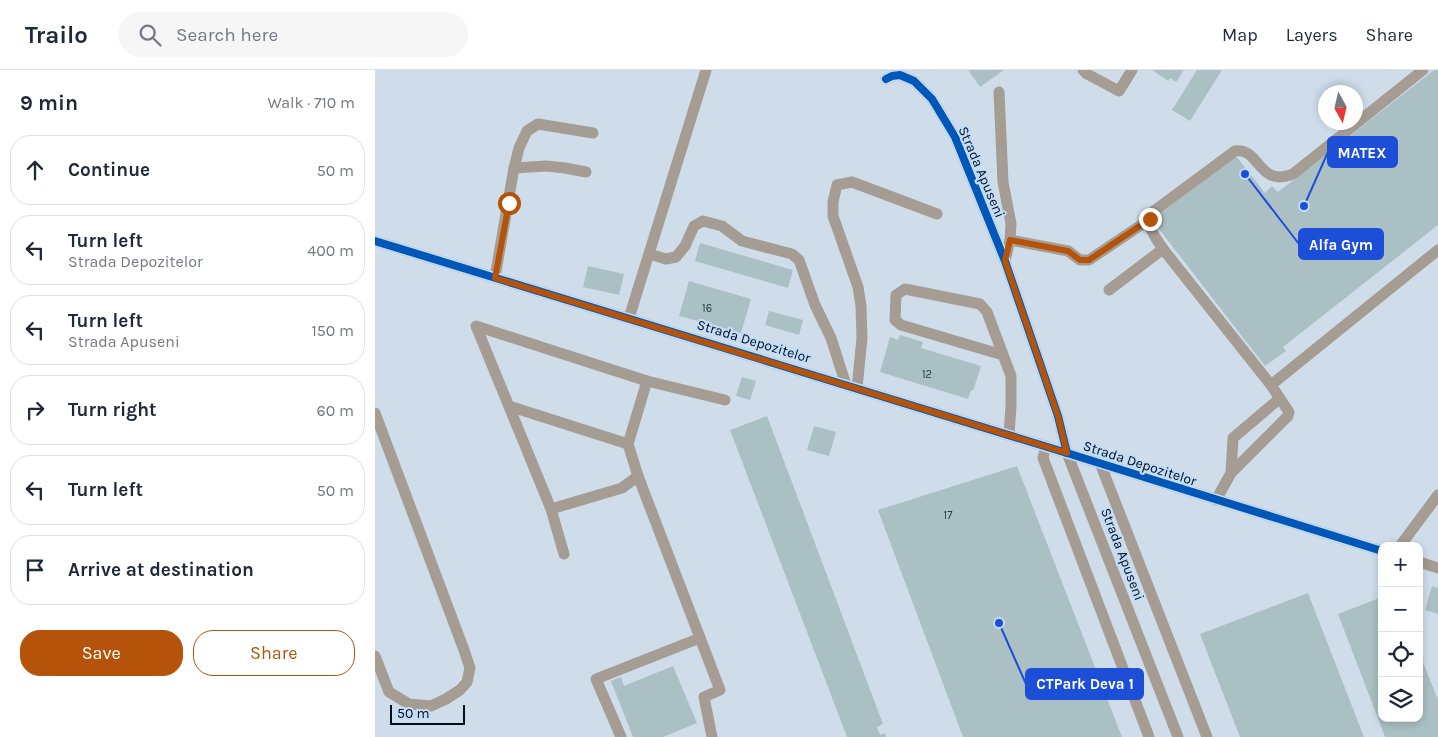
<!DOCTYPE html>
<html lang="en">
<head>
<meta charset="utf-8">
<style>
	:root { --surface:#fff; --page:#f6f6f7; --text:#1f2937; --muted:#747a83; --line:#e0e1e3; --accent:#b45309 }
	body { margin:0; font-family:Karla,sans-serif; background:var(--page); color:var(--text) }
	.controls { position:absolute; right:15px; bottom:15px; display:grid; overflow:hidden; border-radius:10px; box-shadow:0 2px 8px #0003 }
	.controls button { width:45px; height:45px; display:grid; place-items:center; padding:0; border:0; border-bottom:1px solid var(--line); background:var(--surface); color:var(--text); font:25px sans-serif }
	.compass { position:absolute; left:943px; top:15px; width:45px; height:45px; border-radius:50%; background:var(--surface); box-shadow:0 2px 8px #0003; rotate:172deg }
	.scale { position:absolute; left:15px; bottom:12px; width:75px; box-sizing:border-box; padding-left:5px; border:2px solid #010e1d; border-top:0; font-size:14px; line-height:18px; white-space:nowrap; color:#010e1d; -webkit-text-stroke:4px #c3ddf7; paint-order:stroke }
	.stop { position:absolute; width:15px; height:15px; margin:-11px; border:4px solid #b45309; border-radius:50%; background:#fff }
	.stop.end { background:#b45309; border-color:#fff; box-shadow:0 1px 5px #0008 }
	.list { margin:0; padding:0; list-style:none }
	h2 { display:flex; justify-content:space-between; align-items:center; height:65px; margin:0; padding:0 20px; font-size:21px }
	h2 small { font-size:16px; font-weight:400; color:var(--muted) }
	.list li { display:grid; grid-template-columns:32px 1fr auto; gap:15px; align-items:center; box-sizing:border-box; height:70px; margin:0 10px 10px; padding:0 10px; border:1px solid var(--line); border-radius:20px }
	.list b { display:block; font-size:19px; white-space:nowrap }
	.list p { margin:0; font-size:16px; white-space:nowrap; color:var(--muted) }
	.list em { font-size:16px; font-style:normal; color:var(--muted) }
	.actions { display:flex; gap:10px; padding:15px 20px }
	.actions a { flex:1; padding:11px 0; border:1px solid var(--accent); border-radius:20px; text-align:center; font-size:18px; color:var(--accent) }
	.actions .main { background:var(--accent); color:#fff }
	.icon { flex:none; width:28px; height:28px; fill:none; stroke:currentColor; stroke-width:2; stroke-linecap:round; stroke-linejoin:round }
	.map { position:relative; flex:none; width:1063px; height:667px; overflow:hidden }
	header { display:flex; align-items:center; gap:30px; box-sizing:border-box; height:70px; padding:0 25px; background:var(--surface); border-bottom:1px solid var(--line) }
	header strong { font-size:24px }
	nav { display:flex; gap:28px; margin-inline-start:auto; font-size:18px }
	.search { width:350px; height:45px; background:var(--page); display:flex; align-items:center; gap:12px; box-sizing:border-box; padding:0 18px; border-radius:28px; color:var(--muted); font-size:19px }
	main { display:flex }
	aside { flex:1; background:var(--surface) }
	.map>svg:first-child { display:block }
	.building { fill:#abc0c4 }
	.lines { fill:none; stroke-linecap:round; stroke-linejoin:round }
	.minor { stroke:#a59d94; stroke-width:11 }
	.cycleway-casing { stroke:#c3ddf7; stroke-width:11 }
	.cycleway { stroke:#0057b8; stroke-width:8 }
	.route { stroke:#b45309; stroke-width:6 }
	.labels { text-anchor:middle; stroke-width:4.5; stroke-linejoin:round; paint-order:stroke }
	.number-label { font-size:11px; fill:#2c3a47 }
	.street-label { font-size:14px; fill:#010e1d; stroke:#c3ddf7 }
	.leader { fill:none; stroke:#1d4ed8; stroke-width:2 }
	.callout-dot { fill:#1d4ed8; stroke:#c3ddf7; stroke-width:2 }
	.callout { fill:#1d4ed8; stroke:#1d4ed8; stroke-width:2 }
	.callout-label { font-size:15px; text-anchor:middle; font-weight:bold; fill:#fff }
</style>
</head>
<body>
<header>
<strong>Trailo</strong>
<div class="search"><svg class="icon" aria-label="search" viewBox="0 0 24 24"><circle cx="10" cy="10" r="6"/><path d="M15 15l6 6"/></svg>Search here</div>
<nav><a>Map</a><a>Layers</a><a>Share</a></nav>
</header>
<main>
<aside>
<h2>9 min<small>Walk · 710 m</small></h2>
<ul class="list">
<li><svg class="icon" aria-label="ahead" viewBox="0 0 24 24"><path d="M12 20V5M6 11l6-6 6 6"/></svg><div><b>Continue</b></div><em>50 m</em></li>
<li><svg class="icon" aria-label="left" viewBox="0 0 24 24"><path d="M17 20v-9H6M10 6l-5 5 5 5"/></svg><div><b>Turn left</b><p>Strada Depozitelor</p></div><em>400 m</em></li>
<li><svg class="icon" aria-label="left" viewBox="0 0 24 24"><path d="M17 20v-9H6M10 6l-5 5 5 5"/></svg><div><b>Turn left</b><p>Strada Apuseni</p></div><em>150 m</em></li>
<li><svg class="icon" aria-label="right" viewBox="0 0 24 24"><path d="M7 20v-9h11M14 6l5 5-5 5"/></svg><div><b>Turn right</b></div><em>60 m</em></li>
<li><svg class="icon" aria-label="left" viewBox="0 0 24 24"><path d="M17 20v-9H6M10 6l-5 5 5 5"/></svg><div><b>Turn left</b></div><em>50 m</em></li>
<li><svg class="icon" aria-label="arrive" viewBox="0 0 24 24"><path d="M6 21V4h12l-3 4 3 4H6"/></svg><div><b>Arrive at destination</b></div></li>
</ul>
<div class="actions"><a class="main">Save</a><a>Share</a></div>
</aside>
<div class="map">
<svg width="1063" height="667" viewBox="0 0 1063 667">
	<rect width="100%" height="100%" fill="#cfddeb"/>
	<g class="building">
		<polygon points="593,0 629,0 605,17"/>
		<polygon points="777,0 809,0 801,12 795,8 793,11"/>
		<polygon points="822,0 847,0 815,51 797,40"/>
		<polygon points="1059,0 1063,0 1063,155 908,277 911,281 890,296 777,150 861,86 890,123 897,116 903,122"/>
		<polygon points="325,173 418,200 413,218 320,191"/>
		<polygon points="213,196 249,204 244,225 208,217"/>
		<polygon points="314,211 376,229 366,263 304,246"/>
		<polygon points="394,241 428,250 424,265 390,255"/>
		<polygon points="525,265 548,272 546,278 606,296 598,321 596,320 593,329 505,302 515,267 523,270"/>
		<polygon points="367,307 381,311 375,330 361,326"/>
		<polygon points="392,346 508,654 502,657 505,665 510,663 511,667 472,667 355,360"/>
		<polygon points="439,356 461,362 454,386 432,380"/>
		<polygon points="642,396 747,667 588,667 503,440"/>
		<polygon points="1057,516 1063,518 1063,544 1050,540"/>
		<polygon points="933,523 989,667 865,667 825,564"/>
		<polygon points="1007,527 1007,648 1044,648 1044,582 1063,630 1063,667 1010,667 963,544"/>
		<polygon points="298,596 322,653 288,667 258,667 236,611 246,607 249,616"/>
	</g>
	<g class="lines">
		<g class="minor">
			<polyline points="708,0 712,4 744,21 757,0"/>
			<polyline points="511,9 517,6 525,5 539,11 557,29 580,67 630,191 683,346 692,383 803,667"/>
			<polyline points="624,22 628,112 636,154 635,170 630,191"/>
			<polyline points="139,98 144,78 152,61 163,54 218,63"/>
			<polyline points="635,170 693,181 705,190 714,190 775,149"/>
			<polyline points="0,171 692,383 1007,481"/>
			<polyline points="274,184 291,189 301,187 310,176 319,156 328,151 347,156 367,171 417,184 424,190 440,235 456,268 471,315"/>
			<polyline points="120,207 139,98 171,96 190,98 211,102"/>
			<polyline points="734,220 788,179"/>
			<polyline points="254,248 331,0"/>
			<polyline points="628,285 526,255 520,250 521,225 530,219 605,234 612,242 636,306 636,336 634,365"/>
			<polyline points="896,315 1063,180"/>
			<polyline points="482,318 487,268 486,236 483,217 458,146 458,132 462,115 477,112 562,144"/>
			<polyline points="134,336 253,374"/>
			<polyline points="0,343 89,580 95,598 92,612 85,620 71,629 56,636 34,634 14,622 0,586"/>
			<polyline points="671,376 668,388 774,667"/>
			<polyline points="725,393 832,667"/>
			<polyline points="856,403 858,368 904,329"/>
			<polyline points="263,406 247,418 176,439 101,256 272,311"/>
			<path d="M841 430 856 403 913 346 914 342 896 315 788 179C780 166 769 156 779 141L860 81C885 77 883 118 918 104L1048 0"/>
			<polyline points="176,439 189,484"/>
			<polyline points="1025,476 1063,425"/>
			<polyline points="1044,492 1063,498"/>
			<polyline points="246,667 221,609 325,568"/>
			<polyline points="337,667 329,627 345,620 263,406 253,374 272,311 350,330"/>
		</g>
		<g class="cycleway-casing">
			<g id="cycleway">
				<polyline points="511,9 517,6 525,5 539,11 557,29 580,67 630,191 683,346 692,383"/>
				<polyline points="0,171 692,383 1007,481"/>
			</g>
		</g>
		<use href="#cycleway" class="cycleway"/>
	</g>
	<g class="lines">
		<polyline class="route" points="134,133 120,208 692,383 683,346 630,191 635,170 693,181 705,190 714,190 775,149"/>
	</g>
	<g class="labels">
		<g class="number-label">
			<text x="332" y="242">16</text>
			<text x="552" y="308">12</text>
			<text x="573" y="449">17</text>
		</g>
		<g class="street-label">
			<text transform="translate(607 102) rotate(67)" y="5">Strada Apuseni</text>
			<text transform="translate(379 271) rotate(17)" y="5">Strada Depozitelor</text>
			<text transform="translate(765 393) rotate(18)" y="5">Strada Depozitelor</text>
			<text transform="translate(748 484) rotate(69)" y="5">Strada Apuseni</text>
		</g>
	</g>
	<path class="leader" d="M929 136L953 82M870 104L924 174M624 553L651 614"/>
	<g class="callout-dot">
		<circle cx="929" cy="136" r="5"/>
		<circle cx="870" cy="104" r="5"/>
		<circle cx="624" cy="553" r="5"/>
	</g>
	<g class="callout">
		<rect x="953" y="67" width="69" height="30" rx="5"/>
		<rect x="924" y="159" width="84" height="30" rx="5"/>
		<rect x="651" y="599" width="117" height="30" rx="5"/>
	</g>
	<g class="callout-label">
		<text x="987" y="88">MATEX</text>
		<text x="966" y="180">Alfa Gym</text>
		<text x="710" y="619">CTPark Deva 1</text>
	</g>
</svg>
<div class="controls">
<button>+</button>
<button>−</button>
<button><svg class="icon" aria-label="locate" viewBox="0 0 24 24"><circle cx="12" cy="12" r="6"/><path d="M12 2v4M12 18v4M2 12h4M18 12h4"/></svg></button>
<button><svg class="icon" aria-label="layers" viewBox="0 0 24 24"><path d="M12 4l9 5-9 5-9-5zM3 14l9 5 9-5"/></svg></button>
</div>
<svg class="compass" viewBox="-18 -18 36 36"><path d="M0-13l5 13h-10z" fill="#e53935"/><path d="M0 13l5-13h-10z" fill="#747a83"/></svg>
<div class="scale">50 m</div>
<div class="stop" style="left:134px;top:133px"></div>
<div class="stop end" style="left:775px;top:149px"></div>
</div>
</main>
</body>
</html>
